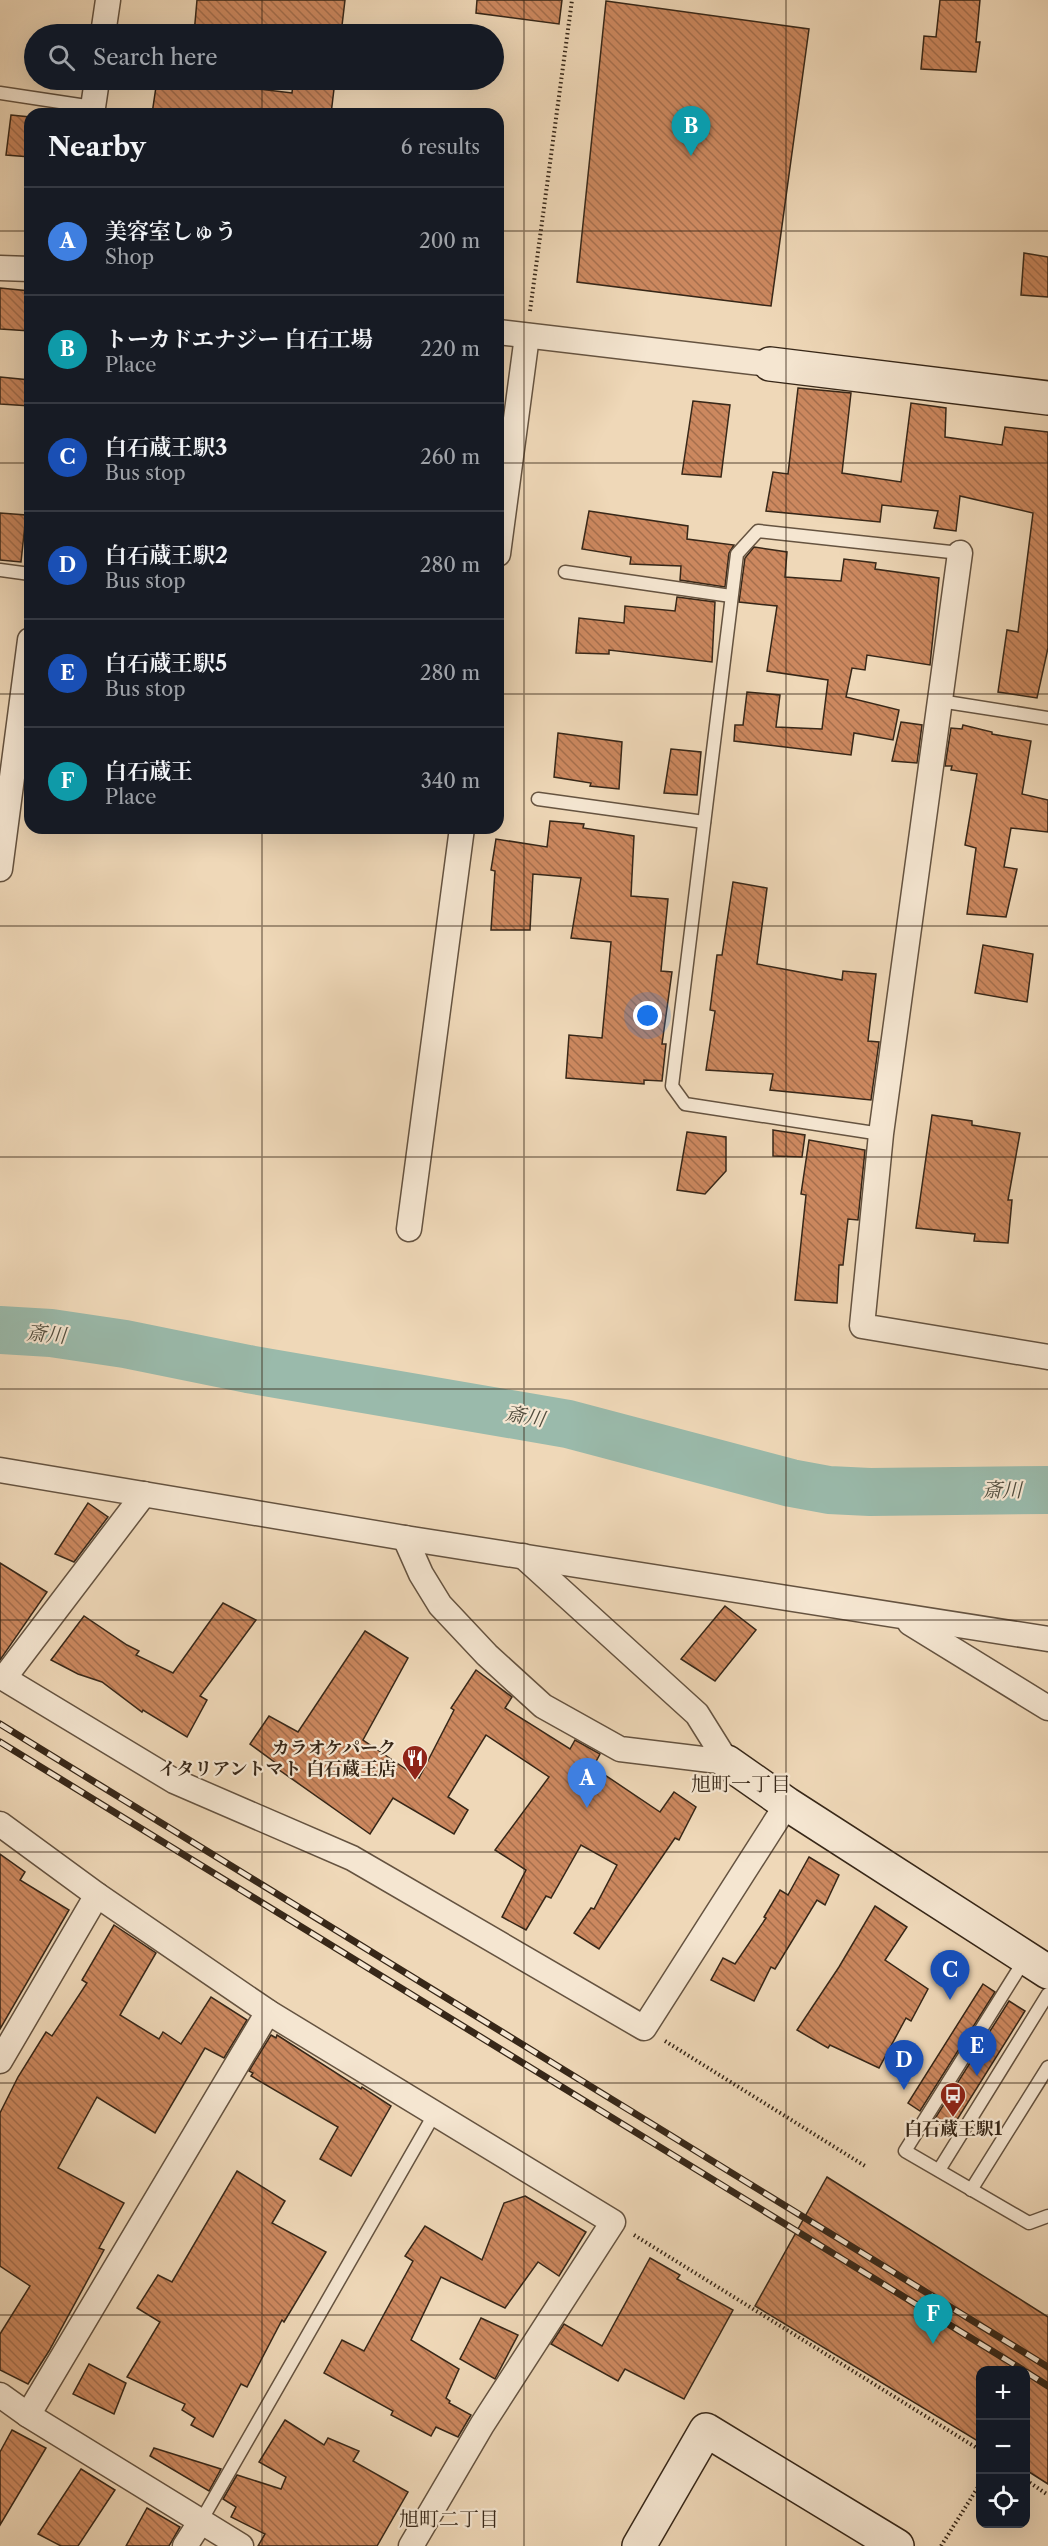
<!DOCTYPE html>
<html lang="en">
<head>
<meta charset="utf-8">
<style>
	:root { --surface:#171b24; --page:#242831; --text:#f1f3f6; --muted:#9ea1a6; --line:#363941; --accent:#2563eb }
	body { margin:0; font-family:"Libre Caslon Text","Noto Serif JP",serif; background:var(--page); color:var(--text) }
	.controls { position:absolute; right:18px; bottom:18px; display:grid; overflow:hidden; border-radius:12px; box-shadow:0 6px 24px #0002 }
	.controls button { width:54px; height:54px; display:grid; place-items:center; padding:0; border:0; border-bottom:2px solid var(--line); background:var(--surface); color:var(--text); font:30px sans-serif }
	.you { position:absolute; left:648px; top:1016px; width:21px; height:21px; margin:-15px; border:4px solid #fff; border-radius:50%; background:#1a73e8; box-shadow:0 0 0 9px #1a73e833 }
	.badge { display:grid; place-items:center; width:39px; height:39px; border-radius:50%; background:var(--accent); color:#fff; font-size:20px; font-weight:700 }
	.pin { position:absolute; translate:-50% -50px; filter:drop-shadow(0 2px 3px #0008) }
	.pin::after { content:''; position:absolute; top:32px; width:21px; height:18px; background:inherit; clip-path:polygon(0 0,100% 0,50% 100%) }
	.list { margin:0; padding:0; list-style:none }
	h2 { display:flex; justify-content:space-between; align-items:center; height:78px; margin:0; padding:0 24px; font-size:26px }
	h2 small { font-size:20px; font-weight:400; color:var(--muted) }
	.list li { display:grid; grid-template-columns:39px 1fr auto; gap:18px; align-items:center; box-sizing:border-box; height:108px; padding:0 24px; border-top:2px solid var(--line) }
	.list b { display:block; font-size:22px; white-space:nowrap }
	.list p { margin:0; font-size:20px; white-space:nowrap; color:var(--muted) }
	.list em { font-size:20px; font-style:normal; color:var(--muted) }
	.icon { flex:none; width:33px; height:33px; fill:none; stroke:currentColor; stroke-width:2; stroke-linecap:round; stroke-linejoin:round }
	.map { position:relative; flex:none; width:1048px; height:2546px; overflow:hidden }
	.search { position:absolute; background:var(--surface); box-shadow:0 6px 24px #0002; left:24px; top:24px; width:480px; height:66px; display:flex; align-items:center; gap:15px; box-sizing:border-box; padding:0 21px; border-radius:33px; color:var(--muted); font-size:22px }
	.panel { position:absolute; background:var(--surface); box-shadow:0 6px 24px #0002; left:24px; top:108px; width:480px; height:726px; border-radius:18px }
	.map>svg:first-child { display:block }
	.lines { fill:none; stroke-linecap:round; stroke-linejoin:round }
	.river { stroke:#9abaab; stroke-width:48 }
	.building { fill:url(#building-back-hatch); stroke:#372718; stroke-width:1.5 }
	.lane-casing { stroke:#655340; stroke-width:15 }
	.street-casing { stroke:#655340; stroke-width:27 }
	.secondary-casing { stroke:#372718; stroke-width:36 }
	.path { stroke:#372718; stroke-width:4; stroke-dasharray:1.5 3; stroke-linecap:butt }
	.lane { stroke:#f5e6d1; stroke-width:12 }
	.street { stroke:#f5e6d1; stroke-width:24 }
	.secondary { stroke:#f5e6d1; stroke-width:33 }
	.rail-casing { stroke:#372718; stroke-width:7 }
	.rail { stroke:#f5e6d1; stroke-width:4.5; stroke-dasharray:14; stroke-linecap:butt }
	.grid { fill:none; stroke:#372718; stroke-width:1.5; stroke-opacity:0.55 }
	.labels { text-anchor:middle; stroke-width:4.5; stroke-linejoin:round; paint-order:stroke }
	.poi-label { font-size:18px; font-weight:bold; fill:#372718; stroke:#f5e6d1; text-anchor:end }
	.water-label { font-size:20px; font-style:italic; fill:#504c3d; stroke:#f5e6d1 }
	.neighbourhood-label { font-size:20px; fill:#372718; stroke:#f5e6d1 }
</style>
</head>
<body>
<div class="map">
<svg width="1048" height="2546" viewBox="0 0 1048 2546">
	<defs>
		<pattern id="building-back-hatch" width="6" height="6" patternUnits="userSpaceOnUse" patternTransform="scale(1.5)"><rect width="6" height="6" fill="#cc885f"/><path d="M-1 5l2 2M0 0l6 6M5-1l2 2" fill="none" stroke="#a66f4d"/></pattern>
	</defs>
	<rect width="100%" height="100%" fill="#efd8b8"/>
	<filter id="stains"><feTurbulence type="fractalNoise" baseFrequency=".00333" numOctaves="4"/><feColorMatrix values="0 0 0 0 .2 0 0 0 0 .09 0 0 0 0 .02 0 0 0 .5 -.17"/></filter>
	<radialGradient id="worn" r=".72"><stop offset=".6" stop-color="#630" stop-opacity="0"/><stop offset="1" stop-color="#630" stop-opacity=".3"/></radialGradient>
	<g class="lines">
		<polyline class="river" points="0,1330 51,1333 125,1344 248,1369 568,1424 791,1483 829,1490 870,1492 1048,1490"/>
	</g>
	<g class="building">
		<polygon points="197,0 345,0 341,34 194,34"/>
		<polygon points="477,0 562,0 559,24 476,13"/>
		<polygon points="940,0 980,0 976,42 980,42 976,72 921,69 924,36 936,37"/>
		<polygon points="606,1 809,29 771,306 577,282"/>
		<polygon points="157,80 181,80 292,93 293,83 334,89 331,114 152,114"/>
		<polygon points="11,115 30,117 30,157 6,155"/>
		<polygon points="1024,253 1048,257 1048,297 1021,295"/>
		<polygon points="0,288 30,291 30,331 0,329"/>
		<polygon points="0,377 30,380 30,406 0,404"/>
		<polygon points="798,388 851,393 842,473 901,482 911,403 946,408 945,437 1002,445 1005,427 1048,432 1048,648 1037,698 998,692 1007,630 1018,632 1033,513 960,496 956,531 934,528 938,511 882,505 880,522 766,511 773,472 788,474"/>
		<polygon points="693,401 730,405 721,477 682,474"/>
		<polygon points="589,511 688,526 687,539 734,545 729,553 725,587 680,580 681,566 630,564 631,557 582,549"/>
		<polygon points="0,513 26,515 21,562 0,560"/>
		<polygon points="754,547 787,552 785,577 841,581 844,559 876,563 875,569 939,578 930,665 867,655 865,670 852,668 846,697 899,710 893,740 854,733 851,755 734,741 735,725 743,725 747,692 780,695 776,727 822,729 828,680 767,671 777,606 739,602 745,558"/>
		<polygon points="677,597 715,602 712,662 609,650 609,654 576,653 579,618 624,623 625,606 675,611"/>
		<polygon points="901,722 922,725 917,763 892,761"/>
		<polygon points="963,725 992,732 992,734 1031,741 1022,794 1048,800 1048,832 1011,828 1004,867 1017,869 1006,917 967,914 976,848 965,845 977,774 951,770 952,766 945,766 951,728 962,729"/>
		<polygon points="558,733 622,742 619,789 590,786 591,783 554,777"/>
		<polygon points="671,749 701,752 697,795 664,793"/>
		<polygon points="550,821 584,824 583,828 634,836 631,896 668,899 661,971 672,972 662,1044 666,1044 662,1081 644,1080 644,1084 566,1078 569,1035 602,1038 611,942 571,938 581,878 533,874 530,930 491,930 495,871 491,870 496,839 547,847"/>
		<polygon points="733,882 767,888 757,964 842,980 843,971 876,974 868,1041 879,1042 871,1100 770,1090 773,1074 706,1070 715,1011 710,1010 717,955 722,955"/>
		<polygon points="983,945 1033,954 1027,1002 975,993"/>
		<polygon points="932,1115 972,1121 972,1125 1020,1133 1008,1200 1012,1200 1008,1243 974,1241 975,1234 916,1228"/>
		<polygon points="773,1130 805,1135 802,1157 773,1156"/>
		<polygon points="687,1132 726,1137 726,1171 705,1194 677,1190"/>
		<polygon points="809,1140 865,1150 858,1220 848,1219 843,1265 839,1265 837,1303 795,1300 806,1195 801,1194"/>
		<polygon points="88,1503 108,1517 74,1562 55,1554"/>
		<polygon points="0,1563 47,1592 0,1660"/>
		<polygon points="223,1603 256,1620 200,1696 207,1700 187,1737 143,1710 142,1712 102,1682 78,1674 51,1660 84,1616 127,1645 139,1651 136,1655 173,1673"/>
		<polygon points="725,1606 756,1630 715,1681 681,1659"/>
		<polygon points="365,1631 408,1658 363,1740 419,1778 454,1710 451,1708 476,1670 512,1697 505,1708 570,1749 575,1740 600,1754 593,1767 660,1812 674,1792 696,1807 679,1840 675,1838 599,1949 574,1933 591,1908 594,1909 617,1865 581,1845 551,1898 546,1896 526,1930 502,1917 526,1870 495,1850 549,1777 486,1735 448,1797 468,1810 454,1834 393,1798 370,1834 275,1767 277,1764 250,1744 269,1716 298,1732"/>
		<polygon points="0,1854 25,1872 20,1880 69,1910 0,2029"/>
		<polygon points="809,1857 839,1875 825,1905 817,1900 775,1969 771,1967 754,2001 711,1980 723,1958 735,1964 766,1918 764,1917 780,1890 788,1895"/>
		<polygon points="875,1906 907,1927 885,1960 928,1989 911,2021 906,2018 879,2068 830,2045 828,2048 797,2030 839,1967"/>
		<polygon points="114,1925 156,1953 120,2015 159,2039 163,2032 181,2044 211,1997 247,2020 224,2058 205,2048 155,2133 97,2097 58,2168 124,2203 99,2248 104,2250 49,2351 28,2384 0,2370 0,2334 30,2286 0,2266 0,2113 18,2077 46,2032 52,2036 87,1983 82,1980"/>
		<polygon points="983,1984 995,1992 920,2111 908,2103"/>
		<polygon points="1009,2001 1025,2011 950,2131 934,2120"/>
		<polygon points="271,2035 276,2038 277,2035 361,2089 362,2087 391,2106 351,2176 320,2159 338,2127 251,2076 253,2073 249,2071"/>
		<polygon points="237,2171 285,2201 272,2223 326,2252 284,2322 282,2320 247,2387 241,2384 213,2437 191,2425 195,2418 182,2410 185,2404 127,2377 160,2322 137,2308 158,2275 172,2282"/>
		<polygon points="827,2177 1048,2317 1048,2484 1026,2470 1026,2370 981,2370 981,2443 755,2306"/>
		<polygon points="525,2196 586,2232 559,2276 538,2262 505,2308 441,2277 411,2340 459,2369 446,2398 450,2401 449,2403 471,2415 458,2437 436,2427 431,2436 391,2415 393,2411 324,2373 342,2340 364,2351 413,2261 405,2256 425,2226 482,2260 504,2203"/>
		<polygon points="650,2258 680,2275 677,2279 733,2310 684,2399 625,2369 618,2381 551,2344 564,2324 602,2346"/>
		<polygon points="481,2318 518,2335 495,2379 460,2359"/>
		<polygon points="89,2364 126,2383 114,2414 73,2394"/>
		<polygon points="285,2420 324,2445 328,2438 359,2451 353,2461 408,2492 377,2546 258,2546 265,2534 231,2517 236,2507 223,2499 237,2475 281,2489 286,2477 259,2462"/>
		<polygon points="12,2430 46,2448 0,2525 0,2452"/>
		<polygon points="154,2448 221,2469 209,2491 150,2456"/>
		<polygon points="81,2469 115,2490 78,2546 61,2546 38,2534"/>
		<polygon points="147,2508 180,2527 169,2546 126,2546"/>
	</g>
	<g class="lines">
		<g class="lane-casing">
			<g id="lane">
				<polyline points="0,93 93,107"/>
				<polyline points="0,570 30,574"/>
				<polyline points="565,572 731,596"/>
				<polyline points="940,701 1048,718"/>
				<polyline points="538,799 704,822"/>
				<polyline points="881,1134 685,1104 672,1086 737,554 758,531 960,553"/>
				<polyline points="1025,1959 905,2151 1029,2223 1048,2216"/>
				<polyline points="939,2170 1048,1994"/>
				<polyline points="971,2190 1048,2067"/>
				<polyline points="201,2521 435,2113"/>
			</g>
		</g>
		<g class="street-casing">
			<g id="street">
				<polyline points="103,34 108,0"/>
				<polyline points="92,114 97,80"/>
				<polyline points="0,268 30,269"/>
				<polyline points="498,332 770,364"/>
				<polyline points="960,553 881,1134 862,1326 1048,1357"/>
				<polyline points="498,554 527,336"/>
				<polyline points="0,869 30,640"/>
				<polyline points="409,1229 462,828"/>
				<polyline points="0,1470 405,1538 1048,1639"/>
				<polyline points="405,1538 421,1574 440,1605 487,1655 543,1706 620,1749 727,1762"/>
				<polyline points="523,1556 697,1714 727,1762"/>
				<polyline points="910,1623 1048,1708"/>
				<polyline points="0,1676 174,1781 352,1858 644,2028 787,1804"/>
				<polyline points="4,1678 144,1494"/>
				<polyline points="0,1824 97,1895 268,2012 613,2222 482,2425 411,2546"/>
				<polyline points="0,2061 97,1895"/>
				<polyline points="0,2395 28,2415 241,2546"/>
				<polyline points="28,2415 268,2012"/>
				<polyline points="185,2546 201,2521"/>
			</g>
		</g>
		<g class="secondary-casing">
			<g id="secondary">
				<polyline points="770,364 1048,398"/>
				<polyline points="727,1762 787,1804 1048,1972"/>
				<polyline points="639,2546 706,2430 897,2546"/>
			</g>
		</g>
		<g class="path">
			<polyline points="530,311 572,0"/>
			<polyline points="665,2041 865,2166"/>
			<polyline points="634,2235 980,2450"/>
			<polyline points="1026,2480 1048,2495"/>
			<polyline points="941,2546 980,2484"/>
		</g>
		<use href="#lane" class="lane"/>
		<use href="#street" class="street"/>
		<use href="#secondary" class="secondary"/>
		<g class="rail-casing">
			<g id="rail">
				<polyline points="0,1724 1048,2367"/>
				<polyline points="0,1742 1023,2370"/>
				<polyline points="1026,2372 1048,2386"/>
			</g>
		</g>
		<use href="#rail" class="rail"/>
	</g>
	<path class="grid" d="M262 0V34M524 0V2546M786 0V2546M262 80V114M0 231H30M498 231H1048M0 463H30M498 463H1048M0 694H30M498 694H1048M262 828V2546M0 926H1048M0 1157H1048M0 1389H1048M0 1620H1048M0 1852H1048M0 2083H1048M0 2315H1048"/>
	<defs>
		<g id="restaurant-pin" transform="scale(1.35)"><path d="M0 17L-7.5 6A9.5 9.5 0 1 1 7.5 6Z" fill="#8f2418" stroke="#f5e6d1"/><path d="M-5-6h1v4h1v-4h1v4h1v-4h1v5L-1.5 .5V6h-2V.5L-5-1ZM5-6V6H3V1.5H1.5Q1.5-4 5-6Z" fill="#fff"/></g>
		<g id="bus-pin" transform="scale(1.35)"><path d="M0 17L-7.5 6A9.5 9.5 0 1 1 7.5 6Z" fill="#8f2418" stroke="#f5e6d1"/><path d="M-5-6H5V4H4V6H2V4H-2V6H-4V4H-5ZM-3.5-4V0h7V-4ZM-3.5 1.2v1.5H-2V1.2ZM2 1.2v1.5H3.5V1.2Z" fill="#fff"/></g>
	</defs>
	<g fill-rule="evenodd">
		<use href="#restaurant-pin" x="415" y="1758"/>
		<use href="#bus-pin" x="953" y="2095"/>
	</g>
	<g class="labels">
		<g class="poi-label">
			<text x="396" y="1754">カラオケパーク<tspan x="396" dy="21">イタリアントマト 白石蔵王店</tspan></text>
			<text x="953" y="2135" text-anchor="middle">白石蔵王駅1</text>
		</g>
		<g class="water-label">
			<text transform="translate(46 1334) rotate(5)" y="7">斎川</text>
			<text transform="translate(525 1416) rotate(10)" y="7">斎川</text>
			<text x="1002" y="1497">斎川</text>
		</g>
		<g class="neighbourhood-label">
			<text x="741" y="1791">旭町一丁目</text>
			<text x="449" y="2526">旭町二丁目</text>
		</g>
	</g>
	<rect width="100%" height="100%" filter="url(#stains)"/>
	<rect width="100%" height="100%" fill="url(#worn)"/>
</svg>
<div class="controls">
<button>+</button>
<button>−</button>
<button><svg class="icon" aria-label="locate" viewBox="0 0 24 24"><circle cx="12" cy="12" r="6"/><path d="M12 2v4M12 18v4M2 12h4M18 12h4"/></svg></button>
</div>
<div class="you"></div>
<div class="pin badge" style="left:587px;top:1808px;background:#3f7fe0">A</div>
<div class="pin badge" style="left:691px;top:156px;background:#0f9aa8">B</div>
<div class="pin badge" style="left:950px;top:2000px;background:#1a4fb4">C</div>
<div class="pin badge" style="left:904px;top:2090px;background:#1a4fb4">D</div>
<div class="pin badge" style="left:977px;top:2076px;background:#1a4fb4">E</div>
<div class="pin badge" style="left:933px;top:2344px;background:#0f9aa8">F</div>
<div class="search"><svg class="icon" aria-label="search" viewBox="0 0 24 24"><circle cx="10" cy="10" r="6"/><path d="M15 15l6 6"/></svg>Search here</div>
<section class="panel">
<h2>Nearby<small>6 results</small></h2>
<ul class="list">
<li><span class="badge" style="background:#3f7fe0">A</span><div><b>美容室しゅう</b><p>Shop</p></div><em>200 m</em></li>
<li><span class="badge" style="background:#0f9aa8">B</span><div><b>トーカドエナジー 白石工場</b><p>Place</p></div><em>220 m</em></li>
<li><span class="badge" style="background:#1a4fb4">C</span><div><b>白石蔵王駅3</b><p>Bus stop</p></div><em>260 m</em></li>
<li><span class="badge" style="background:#1a4fb4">D</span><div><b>白石蔵王駅2</b><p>Bus stop</p></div><em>280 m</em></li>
<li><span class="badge" style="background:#1a4fb4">E</span><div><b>白石蔵王駅5</b><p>Bus stop</p></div><em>280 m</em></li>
<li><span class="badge" style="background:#0f9aa8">F</span><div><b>白石蔵王</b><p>Place</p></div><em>340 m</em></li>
</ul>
</section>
</div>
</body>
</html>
